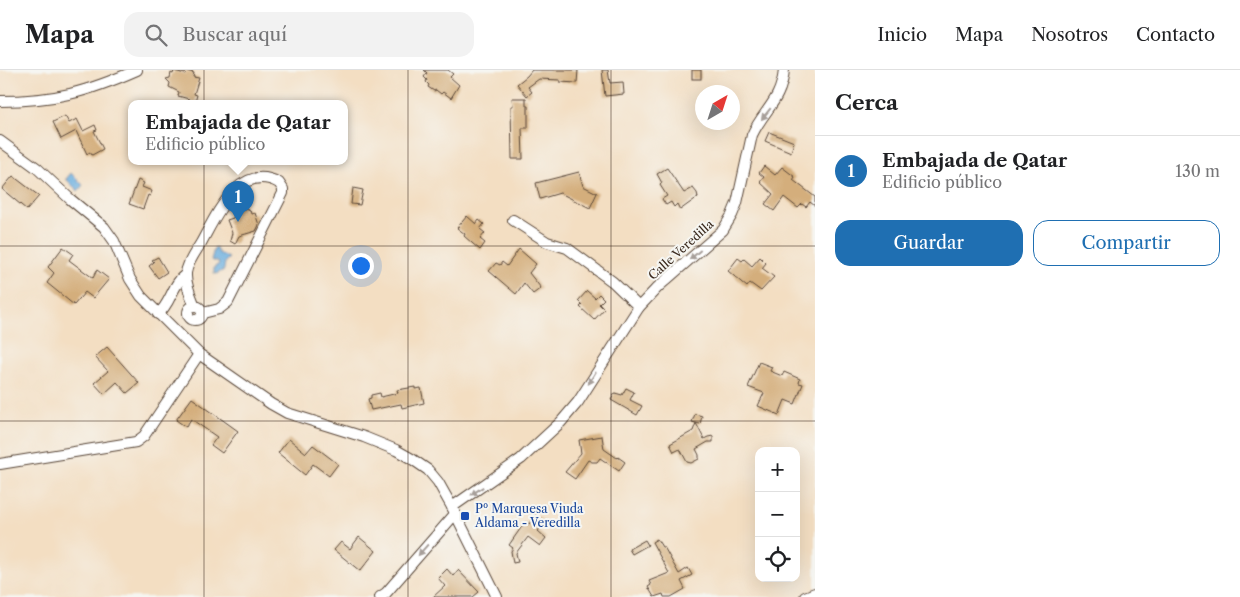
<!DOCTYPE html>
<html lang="es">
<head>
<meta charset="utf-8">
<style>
	:root { --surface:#fff; --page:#f2f2f2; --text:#202124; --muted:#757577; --line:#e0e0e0; --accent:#1f6fb2 }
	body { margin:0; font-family:"Libre Caslon Text",serif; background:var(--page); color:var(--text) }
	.controls { position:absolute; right:15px; bottom:15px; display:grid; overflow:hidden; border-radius:10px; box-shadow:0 5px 20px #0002 }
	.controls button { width:45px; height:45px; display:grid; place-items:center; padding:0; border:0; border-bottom:1px solid var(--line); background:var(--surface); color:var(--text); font:25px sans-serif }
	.compass { position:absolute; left:695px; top:15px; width:45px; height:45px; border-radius:50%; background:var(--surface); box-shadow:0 5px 20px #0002; rotate:39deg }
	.you { position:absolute; left:360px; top:195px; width:18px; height:18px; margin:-12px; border:4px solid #fff; border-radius:50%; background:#1a73e8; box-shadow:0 0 0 8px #1a73e833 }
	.badge { display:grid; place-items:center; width:32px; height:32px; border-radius:50%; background:var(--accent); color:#fff; font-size:16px; font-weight:700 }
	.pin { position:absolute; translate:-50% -41px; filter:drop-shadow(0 1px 2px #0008) }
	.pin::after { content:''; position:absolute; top:26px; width:18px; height:15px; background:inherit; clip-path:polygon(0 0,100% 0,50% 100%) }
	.popup { position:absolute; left:128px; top:30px; width:220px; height:65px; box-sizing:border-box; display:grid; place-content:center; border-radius:10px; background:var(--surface); filter:drop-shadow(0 1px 4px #0005); font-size:16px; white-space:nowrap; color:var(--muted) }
	.popup b { font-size:19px; color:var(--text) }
	.popup::after { content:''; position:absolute; left:50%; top:100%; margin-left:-10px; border:10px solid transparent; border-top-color:var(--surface) }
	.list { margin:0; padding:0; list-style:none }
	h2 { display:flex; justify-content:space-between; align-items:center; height:65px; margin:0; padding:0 20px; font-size:21px }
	h2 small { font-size:16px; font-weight:400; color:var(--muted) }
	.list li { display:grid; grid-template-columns:32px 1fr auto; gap:15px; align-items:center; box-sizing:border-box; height:70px; padding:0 20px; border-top:1px solid var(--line) }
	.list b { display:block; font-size:19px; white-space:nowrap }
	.list p { margin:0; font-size:16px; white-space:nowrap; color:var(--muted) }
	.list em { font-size:16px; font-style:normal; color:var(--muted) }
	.actions { display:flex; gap:10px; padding:15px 20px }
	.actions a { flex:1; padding:11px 0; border:1px solid var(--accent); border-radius:15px; text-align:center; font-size:18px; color:var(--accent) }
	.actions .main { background:var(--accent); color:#fff }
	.icon { flex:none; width:28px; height:28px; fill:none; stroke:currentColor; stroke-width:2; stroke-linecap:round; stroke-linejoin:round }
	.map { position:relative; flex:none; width:815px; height:527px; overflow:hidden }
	header { display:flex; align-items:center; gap:30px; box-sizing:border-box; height:70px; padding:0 25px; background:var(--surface); border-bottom:1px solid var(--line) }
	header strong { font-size:24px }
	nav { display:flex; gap:28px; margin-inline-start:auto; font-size:18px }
	.search { width:350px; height:45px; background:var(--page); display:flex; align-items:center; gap:12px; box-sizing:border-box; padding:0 18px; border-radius:15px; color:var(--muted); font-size:19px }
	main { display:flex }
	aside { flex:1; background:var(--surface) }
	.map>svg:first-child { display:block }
	.water { fill:#68acdd; stroke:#526b7e }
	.building { fill:#d4ae7b }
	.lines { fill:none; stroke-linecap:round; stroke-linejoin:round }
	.minor-casing { stroke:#574537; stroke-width:12 }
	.minor { stroke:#fff; stroke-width:10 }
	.oneway { fill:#a79f9a }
	.grid { fill:none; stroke:#3b2a1e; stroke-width:1; stroke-opacity:0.55 }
	.transit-dot { fill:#1a4fb4; stroke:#f6f6f2; stroke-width:2 }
	.labels { text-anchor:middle; stroke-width:4; stroke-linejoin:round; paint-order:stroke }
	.street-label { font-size:12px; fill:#3b2a1e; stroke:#f6f6f2 }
	.transit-label { font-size:12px; fill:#164399; stroke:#f6f6f2; text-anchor:start }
</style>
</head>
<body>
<header>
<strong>Mapa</strong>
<div class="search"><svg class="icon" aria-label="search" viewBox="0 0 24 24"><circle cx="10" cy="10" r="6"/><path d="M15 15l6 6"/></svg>Buscar aquí</div>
<nav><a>Inicio</a><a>Mapa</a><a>Nosotros</a><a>Contacto</a></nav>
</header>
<main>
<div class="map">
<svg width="815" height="527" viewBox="0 0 815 527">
	<rect width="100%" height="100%" fill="#f6f6f2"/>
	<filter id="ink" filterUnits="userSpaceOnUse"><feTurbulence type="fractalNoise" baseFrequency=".02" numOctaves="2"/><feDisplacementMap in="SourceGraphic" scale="10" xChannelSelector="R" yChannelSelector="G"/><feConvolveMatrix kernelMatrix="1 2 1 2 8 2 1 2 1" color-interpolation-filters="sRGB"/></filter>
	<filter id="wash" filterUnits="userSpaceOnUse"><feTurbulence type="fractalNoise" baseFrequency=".0096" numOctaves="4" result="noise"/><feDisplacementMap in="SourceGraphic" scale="20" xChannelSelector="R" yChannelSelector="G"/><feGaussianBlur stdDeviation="1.12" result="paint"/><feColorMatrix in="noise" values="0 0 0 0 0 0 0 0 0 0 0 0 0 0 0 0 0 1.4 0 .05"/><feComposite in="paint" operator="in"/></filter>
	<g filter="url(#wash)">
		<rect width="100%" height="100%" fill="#f3dec2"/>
		<g class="water">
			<polygon points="71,103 83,115 78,121 66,109"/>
			<polygon points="216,178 219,183 229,188 225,192 224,200 216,204 214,203 214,197 218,195 219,193 217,191 212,191 211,190 214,179"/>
		</g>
		<g id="blocks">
			<g class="building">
				<polygon points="424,0 448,0 453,4 450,7 459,15 451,28 443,22 441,24 436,20 434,21 428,17 429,15 426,12 427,10 424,7 427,3"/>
				<polygon points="532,0 578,0 577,13 560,12 560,10 539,9 528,17 532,22 527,26 517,14 527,6"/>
				<polygon points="602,0 608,0 610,13 623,12 624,24 605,26"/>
				<rect x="692" y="0" width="9" height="9"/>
				<polygon points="174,1 185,4 186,1 194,3 193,7 199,8 194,24 197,25 195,32 191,32 189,29 178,26 179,22 169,17 170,13 166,9 170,8 171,3 173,4"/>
				<polygon points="512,28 526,28 526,36 528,36 528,58 522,58 523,89 512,89 511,36 513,36"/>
				<polygon points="65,46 69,53 77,49 83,61 95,55 97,60 94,61 103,79 92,85 90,82 87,84 76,61 61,69 53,52"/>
				<polygon points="769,62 794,72 791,82 765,71"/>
				<polygon points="764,96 775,105 782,97 795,107 793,110 815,127 815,136 810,132 806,137 802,134 798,138 784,127 774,141 765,134 773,124 760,112 764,107 759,103"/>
				<polygon points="667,98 684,123 693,118 697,123 698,127 680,140 677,134 674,137 671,132 666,135 662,129 667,126 660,115 662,113 657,104"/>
				<polygon points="579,102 583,116 597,123 590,138 560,123 540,129 536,113"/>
				<polygon points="13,106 39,126 27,140 2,119"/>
				<polygon points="138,110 144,113 142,117 152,121 150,126 148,125 143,139 129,134"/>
				<polygon points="353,118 363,120 360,135 351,134"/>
				<polygon points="240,130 243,139 246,138 250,140 251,144 255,143 259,155 256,161 239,166 235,174 230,171 232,163 227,150 233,148 235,144 231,136 235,131"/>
				<polygon points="467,146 476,154 479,150 484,154 480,159 485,163 480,169 485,173 480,180 464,166 465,164 457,158"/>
				<polygon points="63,177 73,184 69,190 93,208 97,200 109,209 93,228 85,222 74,235 47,213 54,203 48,197"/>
				<polygon points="519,179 536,194 529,203 541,218 533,224 524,213 516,224 489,201 496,193 500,195 502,192 507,196"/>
				<polygon points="158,187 167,202 158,208 149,196 154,192 152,190"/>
				<polygon points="760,187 766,193 762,198 774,207 761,221 750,213 747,217 728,201 738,188 742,191 744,189 752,196"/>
				<polygon points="587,221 595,228 599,224 604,229 599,234 604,239 594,250 580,237 582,235 578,231"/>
				<polygon points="107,277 139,313 127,323 117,312 104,324 94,313 108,301 95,287"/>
				<polygon points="759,292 772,297 770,301 782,306 784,302 800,309 799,313 803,314 795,334 785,330 779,345 758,336 764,323 748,317"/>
				<polygon points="415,317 415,319 421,318 424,333 402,338 401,334 371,340 368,329 371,328 371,325 380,323 381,327 398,323 397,320"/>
				<polygon points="626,318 634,322 630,330 642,336 637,345 611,330 615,323 622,325"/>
				<polygon points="192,328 238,361 222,383 211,375 217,367 191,349 186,357 176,350"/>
				<polygon points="695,344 702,346 700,354 696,353 704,369 708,367 713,366 713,372 708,372 696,379 699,385 699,389 691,393 687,392 680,379 674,382 670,374 693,361 696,353 692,352"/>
				<polygon points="602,366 604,379 617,388 618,387 625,392 619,401 600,388 597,392 592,392 588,390 575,409 565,402 581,383 579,370"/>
				<polygon points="289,369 306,383 313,375 338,394 329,406 313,394 305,405 278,383"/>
				<polygon points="536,445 545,452 538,461 546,468 540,476 528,467 516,483 518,492 513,493 511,481 513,478 509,475 525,452 529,454"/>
				<polygon points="359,467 376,481 360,501 334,480 341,472 350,479"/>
				<polygon points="657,469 662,477 664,477 679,504 688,498 692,505 681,511 685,519 671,527 664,527 663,524 654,527 648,517 651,515 649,511 669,503 652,472"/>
				<polygon points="645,470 648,475 632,484 629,479"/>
				<polygon points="447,499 453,506 458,500 479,522 473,527 433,527 445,516 438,508"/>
			</g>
		</g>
	</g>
	<g filter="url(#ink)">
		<use href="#blocks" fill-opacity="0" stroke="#574537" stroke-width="1"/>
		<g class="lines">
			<g class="minor-casing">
				<g id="minor">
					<path d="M0 31C55 31 87 22 137 0"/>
					<polyline points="0,71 37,98 70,129 104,157 114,171 130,209 141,226 199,284 271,334 287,343 364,367 396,380 412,389 428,400 438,412 452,437 497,527"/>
					<polyline points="513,150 547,172 567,178 613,212 639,237"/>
					<circle cx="195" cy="243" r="7"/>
					<path d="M195 236C191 226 185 214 186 203 187 193 196 181 201 173 216 146 239 91 279 113L283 119V123L228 232 219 239 203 243"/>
					<path d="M158 244C171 234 172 214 186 204"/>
					<polyline points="0,394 136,372 144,366 199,284"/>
					<path d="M452 437 521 389 561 352 578 332 639 237 658 217 723 160 732 145 737 133 752 65C764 39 781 32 784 0"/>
					<polyline points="380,527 386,523 455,444"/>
					<polyline points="805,527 815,523"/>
				</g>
			</g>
			<use href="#minor" class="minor"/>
		</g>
		<defs><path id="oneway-solid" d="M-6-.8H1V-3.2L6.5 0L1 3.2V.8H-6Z" transform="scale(1.25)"/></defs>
		<g class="oneway">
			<use href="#oneway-solid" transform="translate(766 44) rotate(129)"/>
			<use href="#oneway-solid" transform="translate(695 185) rotate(139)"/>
			<use href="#oneway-solid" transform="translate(592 308) rotate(121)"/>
			<use href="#oneway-solid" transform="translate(477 421) rotate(146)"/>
			<use href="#oneway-solid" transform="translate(423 480) rotate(131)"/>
		</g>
	</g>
	<path class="grid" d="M204 0V527M408 0V527M611 0V527M0 176H815M0 351H815"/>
	<rect class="transit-dot" x="460" y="441" width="10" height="10" rx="2.5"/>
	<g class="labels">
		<g class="street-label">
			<text transform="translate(681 180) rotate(-42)" y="4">Calle Veredilla</text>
		</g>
		<g class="transit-label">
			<text x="475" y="443">Pº Marquesa Viuda<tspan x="475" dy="14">Aldama - Veredilla</tspan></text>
		</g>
	</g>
</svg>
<div class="controls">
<button>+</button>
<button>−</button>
<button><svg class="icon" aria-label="locate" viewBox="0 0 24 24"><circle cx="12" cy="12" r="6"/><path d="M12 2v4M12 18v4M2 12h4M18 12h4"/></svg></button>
</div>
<svg class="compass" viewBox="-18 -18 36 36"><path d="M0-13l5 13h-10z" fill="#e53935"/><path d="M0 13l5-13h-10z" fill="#757577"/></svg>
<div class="you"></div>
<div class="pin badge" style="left:238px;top:152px">1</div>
<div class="popup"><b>Embajada de Qatar</b>Edificio público</div>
</div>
<aside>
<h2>Cerca<small></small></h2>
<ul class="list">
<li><span class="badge">1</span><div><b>Embajada de Qatar</b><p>Edificio público</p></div><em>130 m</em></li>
</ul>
<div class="actions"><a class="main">Guardar</a><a>Compartir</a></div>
</aside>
</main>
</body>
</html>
